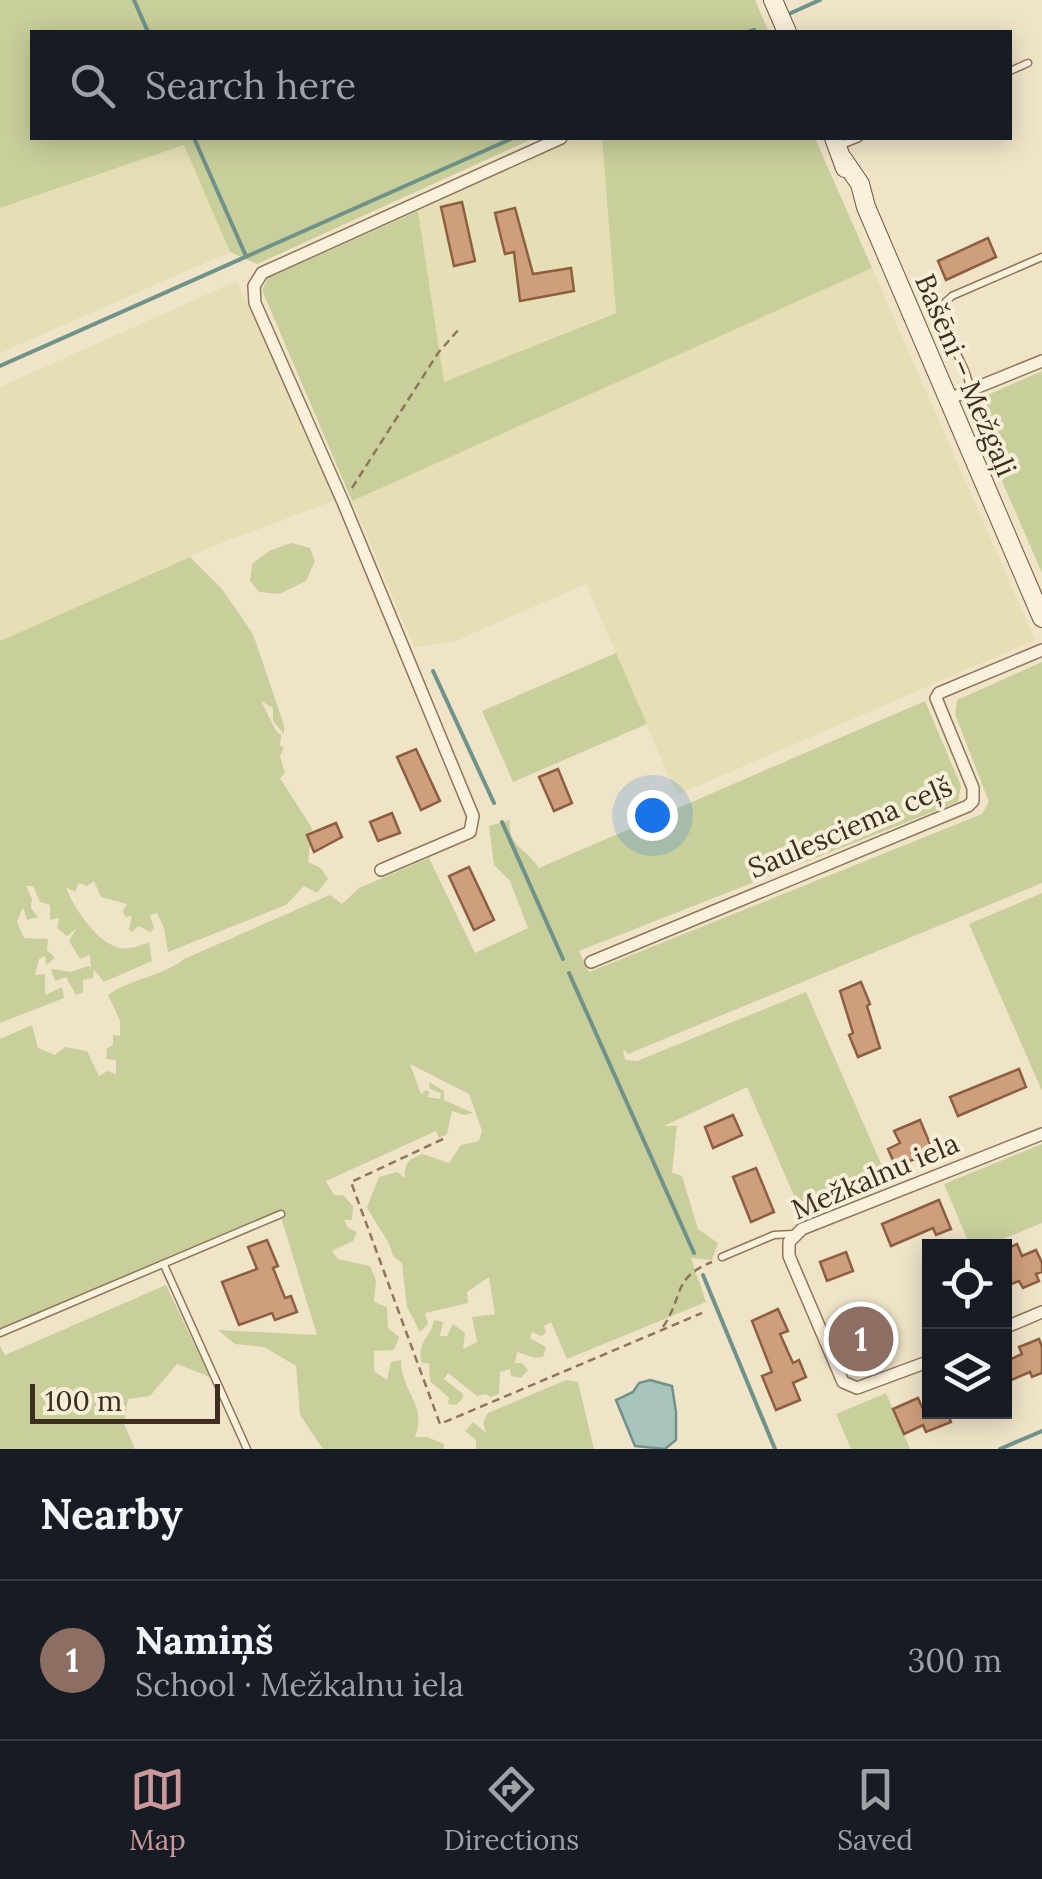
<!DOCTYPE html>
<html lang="en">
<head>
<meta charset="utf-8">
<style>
	:root { --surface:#171b24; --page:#242831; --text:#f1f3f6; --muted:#9ea1a6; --line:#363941; --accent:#cc999b }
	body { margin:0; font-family:Lora,serif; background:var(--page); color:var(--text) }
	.controls { position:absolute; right:30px; bottom:30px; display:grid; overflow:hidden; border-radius:0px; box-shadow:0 5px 25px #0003 }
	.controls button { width:90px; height:90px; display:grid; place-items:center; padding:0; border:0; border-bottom:2px solid var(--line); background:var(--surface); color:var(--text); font:50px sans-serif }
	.scale { position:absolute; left:30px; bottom:25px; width:190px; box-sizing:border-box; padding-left:10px; border:5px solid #3d2e20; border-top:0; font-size:28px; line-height:35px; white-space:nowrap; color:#3d2e20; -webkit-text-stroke:8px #f7eed8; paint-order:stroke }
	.you { position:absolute; left:652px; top:815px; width:35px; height:35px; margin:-25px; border:8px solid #fff; border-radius:50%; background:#1a73e8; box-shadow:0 0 0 15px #1a73e833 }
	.badge { display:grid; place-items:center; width:65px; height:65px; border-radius:50%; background:var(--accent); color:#fff; font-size:32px; font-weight:700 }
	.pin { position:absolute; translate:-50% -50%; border:5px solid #fff; box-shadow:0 2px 10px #0006 }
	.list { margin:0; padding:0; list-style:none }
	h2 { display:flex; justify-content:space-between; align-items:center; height:130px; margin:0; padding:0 40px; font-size:42px }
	h2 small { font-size:32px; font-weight:400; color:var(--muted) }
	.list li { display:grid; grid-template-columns:65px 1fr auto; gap:30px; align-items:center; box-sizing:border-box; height:160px; padding:0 40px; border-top:2px solid var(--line) }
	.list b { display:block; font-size:38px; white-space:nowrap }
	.list p { margin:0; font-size:32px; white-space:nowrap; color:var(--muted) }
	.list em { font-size:32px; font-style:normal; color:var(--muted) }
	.icon { flex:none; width:55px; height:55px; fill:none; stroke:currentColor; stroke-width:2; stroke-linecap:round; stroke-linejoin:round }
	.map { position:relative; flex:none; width:1042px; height:1449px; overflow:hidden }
	.search { position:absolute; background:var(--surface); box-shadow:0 5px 25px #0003; left:30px; right:30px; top:30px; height:110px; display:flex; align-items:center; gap:25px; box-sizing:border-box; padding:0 35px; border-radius:0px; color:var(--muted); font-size:38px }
	.sheet { height:290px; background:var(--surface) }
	nav { display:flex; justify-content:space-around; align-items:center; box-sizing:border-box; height:140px; border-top:2px solid var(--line); background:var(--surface); font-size:28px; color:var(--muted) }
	nav a { display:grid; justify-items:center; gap:5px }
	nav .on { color:var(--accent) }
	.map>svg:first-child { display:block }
	.farmland { fill:#e6deb5 }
	.green { fill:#c9cf9b }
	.water { fill:#a9c4bc; stroke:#6f938a; stroke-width:2.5 }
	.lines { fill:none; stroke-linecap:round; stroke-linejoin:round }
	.stream { stroke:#6f938a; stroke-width:4 }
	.building { fill:#cf9f7d; stroke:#8d5f41; stroke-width:2.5 }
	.lane-casing { stroke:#8d765c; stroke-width:9 }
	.street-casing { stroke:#8d765c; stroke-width:14 }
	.secondary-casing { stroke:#6f573f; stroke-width:20 }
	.path { stroke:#8d765c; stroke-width:2.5; stroke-dasharray:8 5; stroke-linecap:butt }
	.lane { stroke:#faf1dc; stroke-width:6 }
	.street { stroke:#faf1dc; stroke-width:11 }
	.secondary { stroke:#faf1dc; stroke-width:18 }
	.labels { text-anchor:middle; stroke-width:8; stroke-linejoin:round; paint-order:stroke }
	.street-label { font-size:28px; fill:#3d2e20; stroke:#f7eed8 }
</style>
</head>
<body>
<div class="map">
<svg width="1042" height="1449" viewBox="0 0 1042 1449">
	<rect width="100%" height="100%" fill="#f0e4c8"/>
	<g class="farmland">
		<polygon points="577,138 602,138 616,312 443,383 418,211"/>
		<polygon points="185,145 230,252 0,353 0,208"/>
		<polygon points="872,268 1035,640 677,795 586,584 453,642 414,647 352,501"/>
		<polygon points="237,281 336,500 216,545 0,641 0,387"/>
	</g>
	<g class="green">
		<polygon points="0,0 755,0 768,30 762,32 32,32 32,138 534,138 257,264 230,252 184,145 0,208"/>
		<polygon points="602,138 815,138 872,268 352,501 262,290 268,278 418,211 444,382 616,313"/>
		<polygon points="1042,371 1042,573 972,412 974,401"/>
		<polygon points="291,543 310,548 315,561 306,581 279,594 259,592 250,581 252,564 269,551"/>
		<path d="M190 557 222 589 253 634 284 725V734L273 721V708L261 701 276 731 281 735 280 745 284 748 280 756 285 773 280 778 312 828 308 862 321 868 328 879 317 893 304 886 286 905 168 952 164 928 157 913 150 915 154 928 150 932 138 926 132 932 129 930 132 916 125 917 123 911 127 904 101 897 94 881 87 886 79 883 75 892 66 887C73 907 96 941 117 947 128 951 139 946 149 942L152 961 104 982 94 970 93 978 83 980V992L76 995 66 977 55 981 51 969 71 972 88 966 91 968 90 955 80 959 69 941 76 929 67 936 57 928 59 918 50 920V905L40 902 33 886H26L32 899 31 908 38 917 27 920 23 907 17 922 24 938 48 939 47 950 55 958 46 965 45 956 39 959 35 975 45 974V995L62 987 64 998 0 1023V641Z"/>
		<polygon points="616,653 647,724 513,782 482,711"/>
		<path d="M1042 662V883L628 1054 623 1049 625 1060 637 1061 806 992 889 1182 804 1219 747 1087 664 1126H677L672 1173 682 1176 698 1229 718 1243 712 1260 691 1258 706 1302 567 1359 551 1322 544 1326 546 1333 541 1336 532 1332 530 1338 546 1347 543 1357 535 1358 517 1352 515 1363H522L528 1370 521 1378 511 1376 510 1369 500 1372 499 1394 491 1397 486 1394 477 1396 448 1373 444 1379 463 1394V1398L456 1405 448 1404 449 1398 430 1381 429 1364 421 1362C418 1339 431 1338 434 1320L443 1322 440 1336H447L453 1324 465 1333 463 1349 477 1342 472 1317 495 1314 489 1277 467 1292 468 1303 425 1313 428 1324 420 1332 407 1307 402 1263 393 1256C389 1238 375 1224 367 1207L379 1177 397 1172 405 1178C404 1162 409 1159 423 1154L449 1163 461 1145 479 1141 482 1131 469 1094 410 1064 421 1094 426 1090 430 1093 427 1097 440 1099 441 1093 430 1089 429 1082 444 1091V1100L473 1113 464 1115 452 1111 447 1134 439 1138 436 1131 326 1181 334 1195H343L353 1206 352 1220H344L348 1228 357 1232 353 1241 332 1251 338 1259 370 1266 376 1280 374 1302 387 1307 388 1328 399 1337 394 1350 374 1351V1371L387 1380 391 1362 401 1360C401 1393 428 1404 415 1437H427L444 1444V1449H323L300 1415 296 1366 264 1347 235 1344 218 1330 317 1335 280 1214 0 1333V1039L32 1025 38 1048 55 1055 65 1047 87 1051 99 1076 107 1071 116 1074V1060L106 1059 107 1048 113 1045V1035L120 1036V1021L108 995C131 978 162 977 184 959L330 895 342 904 359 888 429 858 475 953 528 928 510 881 494 865 489 826 510 820C507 846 528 850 539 868L925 701 961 786 958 802 579 951 589 972 982 814 989 802 955 714 957 700Z"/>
		<polygon points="1042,893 1042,1091 969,924"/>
		<polygon points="1042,1144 1042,1223 986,1246 970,1246 944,1184"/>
		<polygon points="166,1285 210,1377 177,1364 150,1396 128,1399 124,1424 135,1449 0,1449 0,1346 5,1355"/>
		<polygon points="566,1380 578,1382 594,1449 476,1449 476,1440 465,1431 473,1422 486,1433 483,1422 488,1413"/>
		<polygon points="886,1393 910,1449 851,1449 836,1414"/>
	</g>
	<polygon class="water" points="650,1380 672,1386 676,1412 676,1440 665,1449 635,1446 616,1400 633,1392 639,1383"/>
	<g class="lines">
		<g class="stream">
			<polyline points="134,0 148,32"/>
			<polyline points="791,13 820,0"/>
			<polyline points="748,32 754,30"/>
			<polyline points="194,138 246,256"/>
			<polyline points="0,366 513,138"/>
			<polyline points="433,671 494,803"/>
			<polyline points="502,822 563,959"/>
			<polyline points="569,973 694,1253"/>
			<polyline points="703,1275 775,1449"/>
			<polyline points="1000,1449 1042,1431"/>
		</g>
	</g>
	<g class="building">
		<polygon points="462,202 475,261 454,266 441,207"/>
		<polygon points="515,208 533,274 571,268 574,291 520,301 514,252 505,254 495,213"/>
		<polygon points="988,238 996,257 946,280 938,261"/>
		<polygon points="416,749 440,801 421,810 397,757"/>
		<polygon points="558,769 572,803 554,811 539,777"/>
		<polygon points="392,813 400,833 378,841 370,822"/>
		<polygon points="336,823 342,837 314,852 307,835"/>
		<polygon points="469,867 494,920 474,930 449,876"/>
		<polygon points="861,982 870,1004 867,1006 880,1048 858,1057 849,1035 853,1033 840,991"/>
		<polygon points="1019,1069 1026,1087 958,1116 950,1097"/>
		<polygon points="733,1115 742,1135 713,1148 705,1127"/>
		<polygon points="920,1120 933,1151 896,1167 888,1149 900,1143 894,1131"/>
		<polygon points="756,1168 774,1212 751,1222 733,1177"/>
		<polygon points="939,1200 951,1229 936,1235 933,1228 891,1246 882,1224"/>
		<polygon points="267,1240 278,1266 273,1268 285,1298 291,1296 297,1312 275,1320 272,1313 239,1325 222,1282 257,1269 248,1247"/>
		<polygon points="1017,1244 1022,1256 1036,1250 1042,1263 1042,1272 1036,1274 1039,1281 1023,1288 1019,1281 1004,1287 1004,1250"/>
		<polygon points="846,1252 853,1271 827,1281 820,1262"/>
		<polygon points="778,1309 788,1331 780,1334 793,1363 799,1360 806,1377 793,1383 800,1400 776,1410 762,1376 772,1372 752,1321"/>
		<polygon points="863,1311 869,1324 883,1318 891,1336 883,1339 889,1353 862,1365 856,1354 846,1358 837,1338 847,1333 842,1321"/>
		<polygon points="1039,1339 1042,1347 1042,1373 1032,1377 1030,1372 1004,1383 1004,1362 1022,1354 1019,1347"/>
		<polygon points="918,1398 922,1407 930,1403 930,1412 947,1412 951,1422 926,1432 923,1425 904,1434 893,1409"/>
	</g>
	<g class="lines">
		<g class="lane-casing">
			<g id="lane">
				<polyline points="1010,71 1028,63"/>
				<polyline points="839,146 859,138"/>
				<path d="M970 390C967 360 940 336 940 307L952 296 1042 257"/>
				<polyline points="722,1257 774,1235 793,1234"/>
				<polyline points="164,1265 247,1449"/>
				<polyline points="0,1333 281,1214"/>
			</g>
		</g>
		<g class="street-casing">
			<g id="street">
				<polyline points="946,400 1042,361"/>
				<polyline points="381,870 470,832 473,816 343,502 255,303 254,286 262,273 561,138"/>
				<polyline points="591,962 968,806 973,801 973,788 936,698 939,693 1042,650"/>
				<polyline points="1004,1328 1042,1312"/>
				<polyline points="930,1361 857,1388 843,1382 789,1256 789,1242 802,1229 1042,1134"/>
			</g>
		</g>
		<g class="secondary-casing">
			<g id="secondary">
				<polyline points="773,0 787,32"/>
				<polyline points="834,138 845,168"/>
				<polyline points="843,159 860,184 866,207 1042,618"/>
			</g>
		</g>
		<g class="path">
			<polyline points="352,488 438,353 459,329"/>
			<polyline points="443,1139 351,1182 440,1424 702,1313"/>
			<path d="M663 1327C684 1296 672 1278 712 1262"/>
		</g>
		<use href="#lane" class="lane"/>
		<use href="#street" class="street"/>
		<use href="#secondary" class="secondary"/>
	</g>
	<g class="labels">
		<g class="street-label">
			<text transform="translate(966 375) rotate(67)" y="10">Bašēni – Mežgaļi</text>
			<text transform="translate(850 827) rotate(-23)" y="10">Saulesciema ceļš</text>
			<text transform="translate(875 1176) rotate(-23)" y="10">Mežkalnu iela</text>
		</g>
	</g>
</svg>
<div class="controls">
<button><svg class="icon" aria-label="locate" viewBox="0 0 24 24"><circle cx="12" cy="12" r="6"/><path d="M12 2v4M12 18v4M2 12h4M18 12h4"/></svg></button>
<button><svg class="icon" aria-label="layers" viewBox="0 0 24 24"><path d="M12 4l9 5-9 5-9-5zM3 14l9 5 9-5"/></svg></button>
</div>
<div class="scale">100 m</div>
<div class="you"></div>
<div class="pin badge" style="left:861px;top:1339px;background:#8d6e63">1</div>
<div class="search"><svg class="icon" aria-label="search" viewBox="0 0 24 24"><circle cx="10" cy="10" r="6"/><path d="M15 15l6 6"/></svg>Search here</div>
</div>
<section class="sheet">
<h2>Nearby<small></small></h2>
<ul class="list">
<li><span class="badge" style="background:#8d6e63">1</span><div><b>Namiņš</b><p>School · Mežkalnu iela</p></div><em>300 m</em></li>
</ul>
</section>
<nav>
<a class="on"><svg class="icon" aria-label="map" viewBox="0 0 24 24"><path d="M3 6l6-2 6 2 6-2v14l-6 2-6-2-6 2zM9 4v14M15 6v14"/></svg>Map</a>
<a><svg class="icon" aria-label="directions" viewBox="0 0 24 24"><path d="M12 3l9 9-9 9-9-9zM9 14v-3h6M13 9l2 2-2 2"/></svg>Directions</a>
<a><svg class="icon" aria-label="saved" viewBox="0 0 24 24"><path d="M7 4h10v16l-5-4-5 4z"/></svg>Saved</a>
</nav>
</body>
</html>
